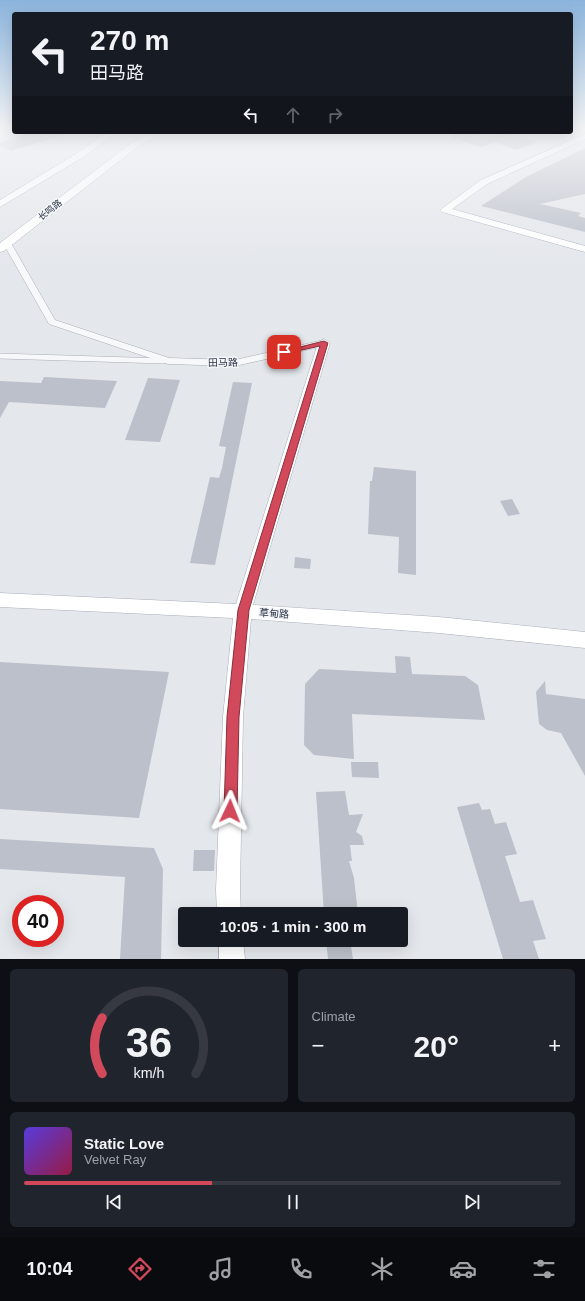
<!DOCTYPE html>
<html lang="en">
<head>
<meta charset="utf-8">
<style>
	body { margin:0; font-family:Arial,"Noto Sans SC",sans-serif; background:#20242c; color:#f1f3f6; height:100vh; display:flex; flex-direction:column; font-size:15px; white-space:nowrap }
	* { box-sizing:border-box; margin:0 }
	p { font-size:13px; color:#9ea1a6 }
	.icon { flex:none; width:22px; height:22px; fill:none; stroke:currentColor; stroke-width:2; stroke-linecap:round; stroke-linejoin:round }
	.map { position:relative; height:959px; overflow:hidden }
	.side { display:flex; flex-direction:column; gap:10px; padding:10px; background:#0d0f14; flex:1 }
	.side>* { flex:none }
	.guide { position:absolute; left:12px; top:12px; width:561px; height:122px; border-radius:4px; box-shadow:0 4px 16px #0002; background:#171b24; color:#f1f3f6; overflow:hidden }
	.speed { position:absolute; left:12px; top:895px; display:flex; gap:8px; font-size:20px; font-weight:700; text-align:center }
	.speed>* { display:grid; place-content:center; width:52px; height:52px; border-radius:50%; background:#171b24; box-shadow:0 4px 16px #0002; line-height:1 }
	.speed .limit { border:6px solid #d22; background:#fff; color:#111 }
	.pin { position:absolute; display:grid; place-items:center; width:34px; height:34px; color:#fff; margin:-17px; border-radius:8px; box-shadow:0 2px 6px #0006 }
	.me { position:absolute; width:44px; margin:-22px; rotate:2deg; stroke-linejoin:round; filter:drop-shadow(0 0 3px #0008) }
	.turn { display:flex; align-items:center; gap:14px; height:84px; padding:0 12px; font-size:18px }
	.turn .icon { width:52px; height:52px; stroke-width:2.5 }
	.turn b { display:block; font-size:28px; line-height:34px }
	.lanes { display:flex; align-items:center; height:38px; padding:0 12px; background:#0003; justify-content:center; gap:20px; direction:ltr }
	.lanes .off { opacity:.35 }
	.big { font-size:30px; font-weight:800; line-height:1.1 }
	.side .card { flex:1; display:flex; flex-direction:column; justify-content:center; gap:6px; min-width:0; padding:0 14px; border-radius:6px; background:#20242c }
	.side .dial { align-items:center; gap:0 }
	.dial svg { height:104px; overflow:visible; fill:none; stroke:#363941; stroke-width:7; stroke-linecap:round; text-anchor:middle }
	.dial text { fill:#f1f3f6; stroke:none }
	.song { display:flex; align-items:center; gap:12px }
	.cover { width:48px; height:48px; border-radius:6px; background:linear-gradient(135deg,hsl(250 70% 55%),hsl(340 70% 35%)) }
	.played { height:4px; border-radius:2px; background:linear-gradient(90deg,#d1495b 35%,#363941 35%) }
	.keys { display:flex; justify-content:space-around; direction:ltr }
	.heat { display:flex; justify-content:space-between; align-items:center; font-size:22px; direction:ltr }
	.side .tiles { flex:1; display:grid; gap:10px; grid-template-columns:1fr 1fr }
	.card:last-child { grid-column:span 2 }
	.trip { position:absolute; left:178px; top:907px; width:230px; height:40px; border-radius:4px; background:#171b24; box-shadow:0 4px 16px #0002; font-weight:800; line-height:40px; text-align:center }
	.menu { display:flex; height:64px; justify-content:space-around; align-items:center; background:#090b0e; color:#9ea1a6 }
	.menu .icon { width:28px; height:28px }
	.menu .active { color:#d1495b }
	.menu b { font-size:18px; color:#f1f3f6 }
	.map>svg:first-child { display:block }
	.building { fill:#bbc0ca }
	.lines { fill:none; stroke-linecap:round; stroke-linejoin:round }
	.lane-casing { stroke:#a9aeb7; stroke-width:6 }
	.street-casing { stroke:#a9aeb7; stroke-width:1 }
	.secondary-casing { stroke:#a9aeb7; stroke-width:1 }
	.primary-casing { stroke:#a3abb8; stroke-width:1 }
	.lane { stroke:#f7f8fa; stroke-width:5 }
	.street { fill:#f7f8fa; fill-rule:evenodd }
	.secondary { fill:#fff; fill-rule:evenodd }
	.primary { fill:#fff; fill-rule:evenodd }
	.route { fill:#d1495b; stroke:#882f3b }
	.labels { text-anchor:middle; stroke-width:3; stroke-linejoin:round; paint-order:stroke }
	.far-street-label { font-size:9px; fill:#2b3445; stroke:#f4f6f9 }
	.street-label { font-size:10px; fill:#2b3445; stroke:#f4f6f9 }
</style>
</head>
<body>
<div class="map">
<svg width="585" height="959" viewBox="0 0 585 959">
	<rect width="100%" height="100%" fill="#e4e7ec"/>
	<path class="building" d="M32,132H64V135L11,151L0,146V143Z
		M452,132H471L490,137L504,132L537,142L517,150L495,142L481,147L453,138L455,137L451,135Z
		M585,148V194L540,204L581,213L578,216L585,218V232L481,206L526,177Z
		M44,377L117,381L105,408L9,402L0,418V381L41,383Z
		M148,378L180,380L160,442L125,440Z
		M233,382L252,383L215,565L190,563L210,477L219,478L222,468L226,447L219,446Z
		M374,467L416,471V575L398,573L399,537L368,534L370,481H372Z
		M512,499L520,514L508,516L500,501Z
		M295,557L311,559L310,569L294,568Z
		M395,656L410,657L412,674L465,676L478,685L485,720L352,714L354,759L314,755L304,745L305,684L319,669L396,673Z
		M0,662L169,672L139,818L0,809Z
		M545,681L546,694L585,699V776L561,733L547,730L539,724L536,692Z
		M351,762H378L379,778L352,777Z
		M345,791L349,815L363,814L356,832L362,836L364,845H350L352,861H349L354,878L358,914H324L316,792Z
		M479,803L482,810L490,809L495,824L506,822L517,854L505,856L520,902L533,900L546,939L533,941L539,959H503L457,807Z
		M0,839L154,848L163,869L161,959H120L125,877L0,869Z
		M194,850H215L214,871H193Z
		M326,940H350L353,959H328Z"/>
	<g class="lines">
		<g class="lane-casing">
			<path id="lane" d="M0,356L164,361"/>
		</g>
		<g class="street-casing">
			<path id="street" d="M4,241L11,243L55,320L169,358L235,360L324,340L328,343L324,346L235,366L168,364L49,324L3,243Z"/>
		</g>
		<g class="secondary-casing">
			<path id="secondary" d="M585,134V139L487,184L452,209L585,246V252L442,212L440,210L481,180Z
				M324,339L330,343L253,605L439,617L585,632V648L439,633L251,619L243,717L240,890L241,914H217L216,890L223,717L233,618L0,607V593L236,604L318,343Z
				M219,940H243L245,959H219Z"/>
		</g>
		<g class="primary-casing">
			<path id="primary" d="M106,132H116L85,156L0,207V200L79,152Z
				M152,132H163L136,148L4,251L0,252V243L130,144Z"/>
		</g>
		<use href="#lane" class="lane"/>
		<use href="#street" class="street"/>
		<use href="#secondary" class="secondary"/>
		<use href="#primary" class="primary"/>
	</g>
	<linearGradient id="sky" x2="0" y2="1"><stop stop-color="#8bb4dd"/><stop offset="0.49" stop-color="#f3f4f6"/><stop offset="1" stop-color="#f3f4f6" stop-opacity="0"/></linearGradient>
	<rect width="585" height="262" fill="url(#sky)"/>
	<path class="route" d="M324,341L328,343L249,610L239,717L237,811L235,816L230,818L226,816L224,811L227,717L238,610L320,346L284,354L280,352Z"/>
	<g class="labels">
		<g class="far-street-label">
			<text transform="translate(50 210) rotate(-38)" y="3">长鸣路</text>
		</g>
		<g class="street-label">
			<text transform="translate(223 362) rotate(-1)" y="4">田马路</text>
			<text transform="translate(274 613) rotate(4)" y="4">草甸路</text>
		</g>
	</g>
</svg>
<div class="speed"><div class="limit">40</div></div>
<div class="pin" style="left:284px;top:352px;background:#d93025"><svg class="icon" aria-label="arrive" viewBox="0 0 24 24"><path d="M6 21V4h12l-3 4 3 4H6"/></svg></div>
<svg class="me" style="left:230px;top:811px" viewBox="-20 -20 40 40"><path d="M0-17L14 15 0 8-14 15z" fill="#d1495b" stroke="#fff" stroke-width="4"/></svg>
<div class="trip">10:05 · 1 min · 300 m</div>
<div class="guide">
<div class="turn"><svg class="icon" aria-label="left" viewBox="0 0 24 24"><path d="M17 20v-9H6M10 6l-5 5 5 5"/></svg><div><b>270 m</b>田马路</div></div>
<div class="lanes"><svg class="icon" aria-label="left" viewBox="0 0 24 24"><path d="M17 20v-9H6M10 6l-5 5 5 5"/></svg><svg class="icon off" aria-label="ahead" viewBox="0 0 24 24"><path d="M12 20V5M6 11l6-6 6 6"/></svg><svg class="icon off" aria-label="right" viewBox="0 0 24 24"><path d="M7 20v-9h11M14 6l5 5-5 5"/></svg></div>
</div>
</div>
<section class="side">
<div class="tiles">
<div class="card dial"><svg viewBox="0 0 100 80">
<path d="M14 69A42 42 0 1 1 86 69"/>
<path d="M14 69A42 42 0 0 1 14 26" stroke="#d1495b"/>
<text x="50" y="56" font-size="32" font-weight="700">36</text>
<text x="50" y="72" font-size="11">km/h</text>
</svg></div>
<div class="card"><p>Climate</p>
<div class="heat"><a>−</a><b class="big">20°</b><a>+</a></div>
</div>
<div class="card">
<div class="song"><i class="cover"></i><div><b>Static Love</b><p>Velvet Ray</p></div></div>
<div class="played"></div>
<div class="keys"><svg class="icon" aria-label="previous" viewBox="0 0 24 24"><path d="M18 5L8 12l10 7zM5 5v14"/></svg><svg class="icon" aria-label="pause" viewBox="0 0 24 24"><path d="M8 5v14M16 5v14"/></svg><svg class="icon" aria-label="next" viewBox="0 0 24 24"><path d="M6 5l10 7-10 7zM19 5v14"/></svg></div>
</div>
</div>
</section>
<nav class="menu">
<b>10:04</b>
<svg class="icon active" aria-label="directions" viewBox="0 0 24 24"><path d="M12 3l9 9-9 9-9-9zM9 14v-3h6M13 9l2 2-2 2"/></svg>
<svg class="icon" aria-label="music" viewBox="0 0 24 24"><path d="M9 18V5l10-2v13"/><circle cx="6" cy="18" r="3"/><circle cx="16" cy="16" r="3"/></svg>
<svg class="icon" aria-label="phone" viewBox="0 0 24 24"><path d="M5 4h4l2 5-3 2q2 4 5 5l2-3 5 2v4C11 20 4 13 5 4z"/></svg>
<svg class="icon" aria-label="climate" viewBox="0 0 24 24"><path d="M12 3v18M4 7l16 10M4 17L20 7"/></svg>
<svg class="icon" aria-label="car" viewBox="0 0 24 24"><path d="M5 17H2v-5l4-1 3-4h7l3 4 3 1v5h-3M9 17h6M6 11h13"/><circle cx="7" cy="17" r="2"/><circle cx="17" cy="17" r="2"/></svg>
<svg class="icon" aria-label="filters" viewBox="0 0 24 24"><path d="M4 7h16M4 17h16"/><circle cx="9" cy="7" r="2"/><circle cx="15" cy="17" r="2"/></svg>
</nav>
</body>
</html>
